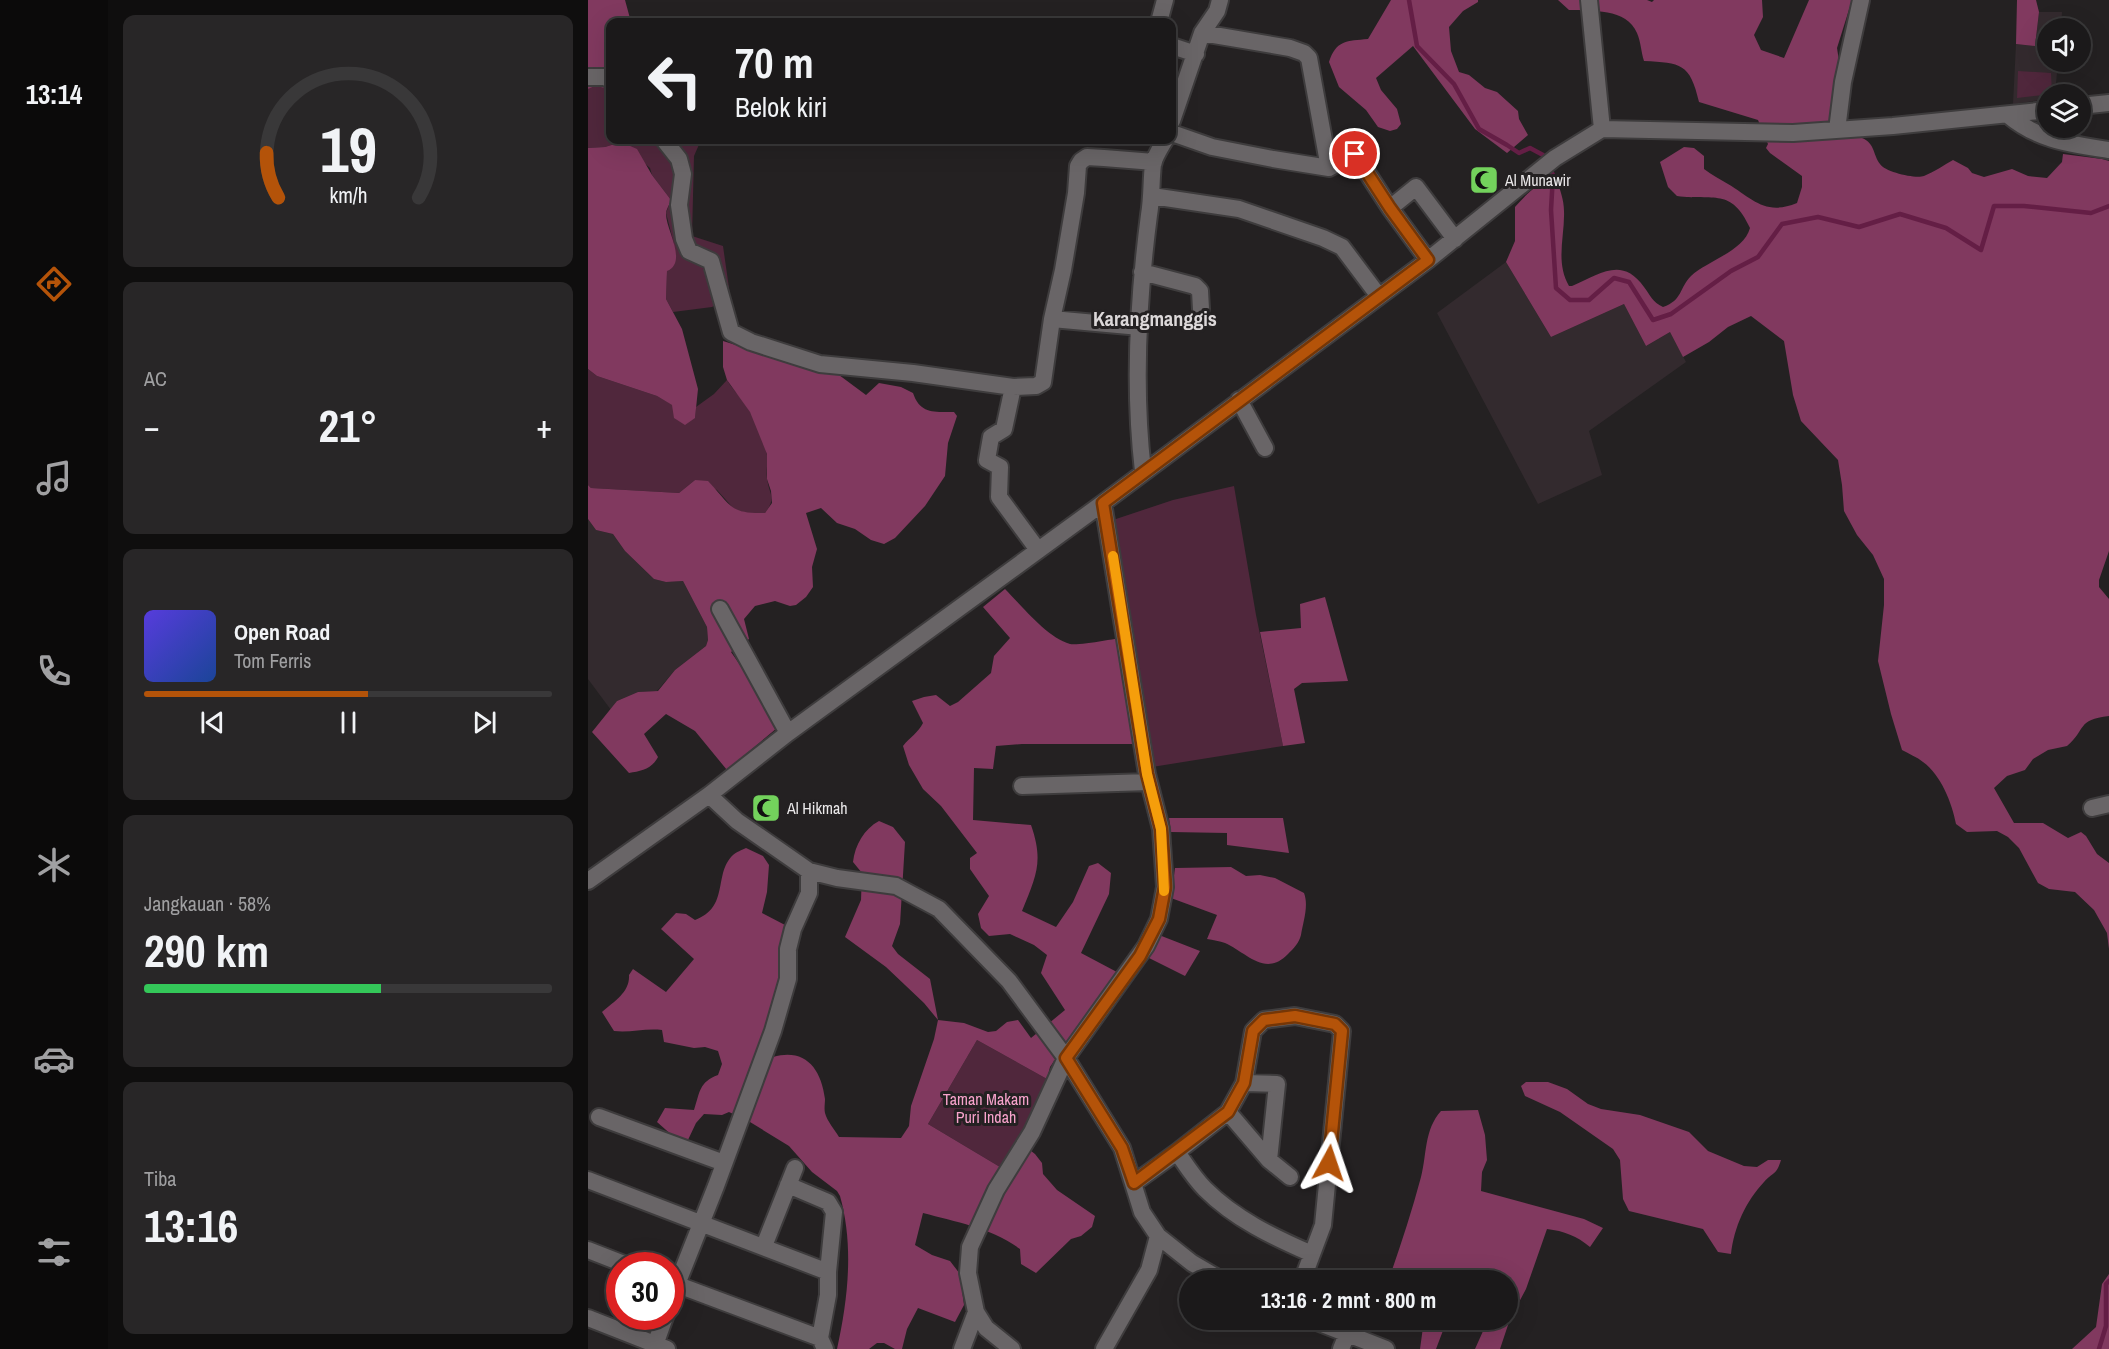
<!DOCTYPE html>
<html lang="id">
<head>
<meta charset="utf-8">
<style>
	body { margin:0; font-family:"Archivo Narrow",sans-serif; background:#282627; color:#f1f3f6; height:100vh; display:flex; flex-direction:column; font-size:22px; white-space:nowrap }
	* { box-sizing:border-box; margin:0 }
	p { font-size:20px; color:#a0a0a2 }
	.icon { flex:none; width:33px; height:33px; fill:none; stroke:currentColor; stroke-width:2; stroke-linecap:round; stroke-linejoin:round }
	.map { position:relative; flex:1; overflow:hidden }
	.drawer { display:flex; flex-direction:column; gap:15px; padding:15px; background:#0f0e0e; width:480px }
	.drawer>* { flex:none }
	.banner { position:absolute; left:18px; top:18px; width:570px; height:126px; border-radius:12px; box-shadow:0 6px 24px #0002,0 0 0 2px #393839; background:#1b191a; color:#f1f3f6; overflow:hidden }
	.tools { position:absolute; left:1449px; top:18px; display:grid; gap:12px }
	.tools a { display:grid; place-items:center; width:54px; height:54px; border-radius:50%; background:#1b191a; box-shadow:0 6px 24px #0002,0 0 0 2px #393839; font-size:30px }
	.speed { position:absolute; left:18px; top:1252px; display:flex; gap:12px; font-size:30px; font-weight:700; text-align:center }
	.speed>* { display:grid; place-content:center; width:78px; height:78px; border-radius:50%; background:#1b191a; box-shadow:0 6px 24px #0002,0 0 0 2px #393839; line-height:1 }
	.speed .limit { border:9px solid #d22; background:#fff; color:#111 }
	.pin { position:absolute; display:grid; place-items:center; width:51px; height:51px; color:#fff; margin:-26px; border:3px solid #fff; border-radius:50%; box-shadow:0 2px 6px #0007 }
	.me { position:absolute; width:66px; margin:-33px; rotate:5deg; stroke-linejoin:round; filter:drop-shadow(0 0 4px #0008) }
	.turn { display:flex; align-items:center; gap:21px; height:126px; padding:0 30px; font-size:27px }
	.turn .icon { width:78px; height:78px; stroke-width:2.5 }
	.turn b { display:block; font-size:42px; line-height:51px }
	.big { font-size:45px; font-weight:800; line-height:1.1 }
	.drawer .widget { flex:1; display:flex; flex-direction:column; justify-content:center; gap:9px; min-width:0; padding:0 21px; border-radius:12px; background:#282627 }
	.drawer .dial { align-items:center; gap:0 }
	.dial svg { height:156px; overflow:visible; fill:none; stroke:#393839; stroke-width:7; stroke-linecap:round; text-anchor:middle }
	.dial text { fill:#f1f3f6; stroke:none }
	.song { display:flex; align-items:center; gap:18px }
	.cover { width:72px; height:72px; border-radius:9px; background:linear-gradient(135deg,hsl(250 70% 55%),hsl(220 70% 35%)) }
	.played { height:6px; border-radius:3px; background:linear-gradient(90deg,#b45309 55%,#393839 55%) }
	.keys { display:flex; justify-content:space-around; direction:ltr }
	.heat { display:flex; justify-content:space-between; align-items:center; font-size:33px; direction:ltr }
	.charge { height:9px; border-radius:4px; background:linear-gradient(90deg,#34c759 58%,#393839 0) }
	.trip { position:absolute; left:591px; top:1270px; width:339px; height:60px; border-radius:30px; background:#1b191a; box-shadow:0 6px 24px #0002,0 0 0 2px #393839; font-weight:800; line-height:60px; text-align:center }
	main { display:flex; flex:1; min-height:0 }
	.dock { display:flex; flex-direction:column; width:108px; justify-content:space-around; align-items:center; background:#0b0a0a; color:#a0a0a2 }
	.dock .icon { width:42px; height:42px }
	.dock .on { color:#b45309 }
	.dock b { font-size:27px; color:#f1f3f6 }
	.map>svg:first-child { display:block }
	.built { fill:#332a2e }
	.green { fill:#50273c }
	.forest { fill:#81395f }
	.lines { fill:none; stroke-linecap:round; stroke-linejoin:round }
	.stream { stroke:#641e45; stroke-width:4.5 }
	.minor-casing { stroke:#3e3c3d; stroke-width:20 }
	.minor { stroke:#696567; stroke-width:16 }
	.route-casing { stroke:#753606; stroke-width:15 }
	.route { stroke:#b45309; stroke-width:10 }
	.slow { stroke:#f59e0b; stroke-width:10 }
	.labels { text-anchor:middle; stroke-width:6; stroke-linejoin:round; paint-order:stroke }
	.poi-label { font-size:16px; fill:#ebe9ea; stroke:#242122; text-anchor:start }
	.park-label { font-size:16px; fill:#f8a3cc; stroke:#242122 }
	.quarter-label { font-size:20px; font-weight:bold; fill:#dcd8d9; stroke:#242122 }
</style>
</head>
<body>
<main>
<nav class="dock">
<b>13:14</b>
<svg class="icon on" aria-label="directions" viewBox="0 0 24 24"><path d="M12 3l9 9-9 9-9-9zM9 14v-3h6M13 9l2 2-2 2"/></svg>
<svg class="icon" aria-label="music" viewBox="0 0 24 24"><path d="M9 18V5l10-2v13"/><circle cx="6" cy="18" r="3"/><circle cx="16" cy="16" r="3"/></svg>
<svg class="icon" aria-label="phone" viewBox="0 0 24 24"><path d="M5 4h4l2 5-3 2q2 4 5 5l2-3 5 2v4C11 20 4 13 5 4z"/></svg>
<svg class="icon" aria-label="climate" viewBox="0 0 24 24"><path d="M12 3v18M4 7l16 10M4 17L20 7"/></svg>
<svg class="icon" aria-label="car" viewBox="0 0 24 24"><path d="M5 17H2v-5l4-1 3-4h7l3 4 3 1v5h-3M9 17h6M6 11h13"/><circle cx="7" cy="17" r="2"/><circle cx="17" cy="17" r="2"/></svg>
<svg class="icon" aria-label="filters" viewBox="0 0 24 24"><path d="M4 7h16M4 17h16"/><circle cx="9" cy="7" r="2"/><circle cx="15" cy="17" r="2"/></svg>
</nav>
<section class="drawer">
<div class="widget dial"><svg viewBox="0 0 100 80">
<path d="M14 69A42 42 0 1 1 86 69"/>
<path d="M14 69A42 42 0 0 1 8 46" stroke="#b45309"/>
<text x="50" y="56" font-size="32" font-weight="700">19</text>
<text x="50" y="72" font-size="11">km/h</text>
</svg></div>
<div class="widget"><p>AC</p>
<div class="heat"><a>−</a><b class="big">21°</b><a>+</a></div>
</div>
<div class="widget">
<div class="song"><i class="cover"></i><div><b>Open Road</b><p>Tom Ferris</p></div></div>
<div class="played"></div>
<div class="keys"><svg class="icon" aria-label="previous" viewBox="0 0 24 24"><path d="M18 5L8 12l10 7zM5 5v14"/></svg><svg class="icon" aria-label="pause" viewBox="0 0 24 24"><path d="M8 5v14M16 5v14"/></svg><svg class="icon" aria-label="next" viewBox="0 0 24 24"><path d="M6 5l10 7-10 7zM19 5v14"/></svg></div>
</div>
<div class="widget"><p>Jangkauan · 58%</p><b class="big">290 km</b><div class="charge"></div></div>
<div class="widget"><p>Tiba</p><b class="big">13:16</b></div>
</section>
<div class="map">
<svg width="1521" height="1349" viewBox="0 0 1521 1349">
	<rect width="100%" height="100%" fill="#242122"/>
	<path class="built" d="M1451,12H1474L1473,28H1460V62H1470L1467,94H1460L1459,99L1425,104L1428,44L1447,46Z
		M918,262L963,337L1036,304L1058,346L1082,332L1098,362L1001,431L1014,475L950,504L849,313Z
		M0,519L8,530L25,534L37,551L66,579L78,582L95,581L119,627L120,640L118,646L87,670L69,691L50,692L29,701L23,710L0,679Z"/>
	<path class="green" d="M1430,71L1463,73L1464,94L1429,98Z
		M4,86L15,87L22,91V140H113L106,156L104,236L135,246L142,295L124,307L85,312L78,299L79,270L86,244L78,213L83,200L64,175L62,168L33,142L17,147L0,148V89Z
		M0,369L9,376L69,396L107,418L108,407L126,394L139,380C144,389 151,395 157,403C164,414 178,441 179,455C180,462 178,471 179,478C181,495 189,497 177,513H159L147,510L129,490L107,480L91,493L3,488L0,485Z
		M646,486L668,615L695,746L564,767L525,520L585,500Z
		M389,1040L459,1079L436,1129L412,1167L340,1124Z"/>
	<path class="forest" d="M0,0H37L43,22H22V91C15,87 8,84 0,89Z
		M803,0H890V2L875,11L861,27L863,51L871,72L881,75L897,88L909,92L930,111L931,119L940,135L919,153L887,129L825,46L788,78L793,90L809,109L813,124L809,129L802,131L790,127L778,110L751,87L741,62C748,40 759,41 780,39Z
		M970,0H1059L1064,2L1066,0H1174L1175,17L1166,35L1173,50L1196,58L1221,0H1264L1249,48L1251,61L1244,101L1245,139C1253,138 1267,135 1274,138C1287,143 1285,155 1292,164C1297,172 1327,179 1336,176C1346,172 1356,165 1365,160L1380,168L1384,173L1396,177L1424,169L1440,176L1459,178L1474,162L1475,154L1514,159L1521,161V551L1511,580V587L1521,599V716C1488,720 1499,729 1479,746L1460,750L1445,759L1437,770L1419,776L1406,788L1426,823H1455L1480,838L1493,832L1498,836L1509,854L1521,863V949L1519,933L1506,910L1487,892L1461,889L1450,883L1431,848L1420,837L1409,831L1379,832L1368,824C1364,803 1353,775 1335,762C1329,757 1321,754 1314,750L1303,714L1290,661L1296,605V579L1285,555L1269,535L1256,511L1254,485L1250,460L1213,421L1205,395L1196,341L1163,316L1140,327L1121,342L1095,357L1082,332L1058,346L1036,304L963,337L918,262L927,241V207C941,192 948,183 968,179C972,189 976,200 976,211C977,236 967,262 981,286H984C1012,274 1034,256 1056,287C1063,296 1064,302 1075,307C1095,300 1091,288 1103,276C1119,261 1156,251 1162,228C1143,187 1126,201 1089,196L1080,187L1072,162L1096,147L1106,148L1116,156V169C1124,175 1132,179 1140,184C1165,199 1177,216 1209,203L1214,187V176L1182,153L1178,148L1180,144L1170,120L1111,102C1102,63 1093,63 1056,61C1053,52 1053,42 1049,33C1039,8 1003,11 981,10Z
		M1429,0H1448L1451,12L1447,46L1428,44Z
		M33,142L49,149L64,175L83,200C82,204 78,209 78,214C78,230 100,262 79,271L78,299L94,329L110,389L107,418L97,425L86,418L84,405L69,396L9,376L0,369V148L17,147Z
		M135,341L216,366L247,372L278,395L291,383L313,387L325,393C332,414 346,412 366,412L369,416L360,443L357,476L337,506L307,538L296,544L283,540L267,529L249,523L233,508L218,513L229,549L224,567L225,587L218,597L208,605L202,606L187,601L167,606L156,619L161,639L143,652L182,708L189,728L139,770L107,731L78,714L56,734L70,757C64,769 53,771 41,773L4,732L29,701L50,692L70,691L87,670L118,646L120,640L119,627L95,581L78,582L66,579L37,551L25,534L8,530L0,519V485L3,488L91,493L107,480L120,481C143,505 141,514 177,513L184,503L183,491L179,479V454L162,412L139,380L135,367Z
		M417,589C433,605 459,638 482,644C490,646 532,638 543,636L559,744H434L408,746L405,769L386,768L385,820L443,825C456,862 448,876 434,911L468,927L485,902L501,866L510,863L523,873L521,894L493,953L544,980L513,1024L496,1017L462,1067L459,1079L389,1040L340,1124L412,1167L429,1140L447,1154L454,1163L455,1174L469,1190L507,1216L504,1227L493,1236L483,1239L448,1273L433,1264L432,1249C404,1228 368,1222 335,1213L327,1245L344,1255L362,1261L372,1274L376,1305L367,1322L330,1308L319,1329L314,1349H307L296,1343H289L281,1349H249C260,1299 266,1246 252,1196L249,1191L224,1172L201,1146L162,1122L141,1112L134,1115L116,1114L108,1123L99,1142L86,1137L69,1122L77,1108L106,1110C112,1092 111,1082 130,1075L134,1064L130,1051L117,1047L106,1048L76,1042L74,1030C57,1028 42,1033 26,1031L14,1012C27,1001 42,992 41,975L45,969L78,992L106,959L73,929L88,913L98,914L107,920C142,907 125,874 145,855C148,852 154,850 158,848L175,856L181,865L179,892L174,913L197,925H212L208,969L187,1036L185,1057C217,1048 233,1068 237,1099C237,1103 236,1109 237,1113C239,1121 247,1130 251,1137L313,1138L321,1126L323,1106L346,1039L350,1020L336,1003L298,967L257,937L273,900L274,873L265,862C267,845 276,829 291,821L305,827L317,842L312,924L304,946L310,954L342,979L350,1020L376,1023L400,1032L408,1031L419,1022L430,1020L443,1038L477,1010L453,973L459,955L446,945L422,934L401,936L393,928L390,914L401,896L382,869V858L389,853L353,806L335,789L321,765L315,746C322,737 330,733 335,723L324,701L336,697L348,695L362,706L370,702L403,673L406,656L422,638L395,607Z
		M737,597L760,681L714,683L706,689L717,743L695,746L672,632L713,628L712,604Z
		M581,818H695L701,853L639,845V833L583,832Z
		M643,867L658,876L672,875L687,878L716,893C721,906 715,922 713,935C711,943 706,948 700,954C677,978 658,952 637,943C632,941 625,940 619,939L629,915L583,898L587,868Z
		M571,935L612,951L597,976L557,956Z
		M938,1082H960L979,1089L1000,1104L1013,1109L1052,1115L1101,1132L1120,1151L1156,1166L1169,1167L1180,1160H1193C1188,1176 1186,1171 1176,1182C1158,1201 1146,1227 1143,1254L1130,1252L1115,1229L1041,1211L1035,1199L1032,1160L1025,1149L972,1112L937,1096L933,1086Z
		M890,1110L897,1135L899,1160L894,1172L893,1191L996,1219L1015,1228L1002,1247C989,1236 976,1231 959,1229L938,1289L922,1319L912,1349H887L900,1320H920V1281H904L888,1271L869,1278L866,1281H830L818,1274L802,1276C813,1244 824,1211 833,1177C839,1154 836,1130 853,1111Z
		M1521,1274V1349H1484L1508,1327L1514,1284Z
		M836,1320H859L848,1349H832Z"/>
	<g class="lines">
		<path class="stream" d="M821,0L829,46L866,84L891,129L919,145L931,153L942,148L955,155L958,161
			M962,169L965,175L963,210L968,288L982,300H1001L1026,278L1041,282L1065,320L1083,314L1143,271L1170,257L1194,224L1230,217L1271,227L1312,214L1358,228L1393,250L1406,206H1436L1503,213L1521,206
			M1511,1349L1518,1326V1284L1521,1281"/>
		<g class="minor-casing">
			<path id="minor" d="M1001,0L1014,129
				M571,22L577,0
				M584,46L608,54
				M0,77H17L22,80
				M1492,106L1521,103
				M1420,115C1451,141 1483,144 1521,150
				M584,121L614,33L629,11L632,0
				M1249,130L1255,82L1273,0
				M584,133L624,147L685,159L741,168L721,58L716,53L702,48L614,33
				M76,140L91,159L95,174L91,205L96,239L101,251L123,261L143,332L163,342L232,364L325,373L425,387L416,429L403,437L399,460L412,467L411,497L450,550
				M741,168L767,154L802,208L840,260
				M564,196L651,209L735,238L754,247L790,295
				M802,208L828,187L867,239
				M554,272L607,286L612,291L613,309
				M464,319L552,327
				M425,387L448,386L455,382L464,319L475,270L488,193L490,166L493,161L499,157L516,158L566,162
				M651,400L677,448
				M555,471C545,386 550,299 561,215C564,198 563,181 565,164C567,156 573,147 577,140
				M132,609L200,733
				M434,786L561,782
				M121,795L149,821L221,871L249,878L308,886L351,909L421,981L478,1058L534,1148L554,1212L570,1236L604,1263L635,1281
				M1504,808L1521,804
				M0,881L121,795L200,733L515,503L840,260L967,158L1014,129L1205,133L1305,126L1460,110
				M656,1083L689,1084L681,1160
				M640,1112L681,1160L702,1177
				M11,1117L136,1163
				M0,1180L240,1272
				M546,1183L589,1152
				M200,1185L240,1202L246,1212L240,1272V1295L232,1338L237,1349
				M176,1246L207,1168
				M0,1250L41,1266
				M714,1281L735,1225L754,1031L747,1024L707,1016L676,1020L665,1031L656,1083L640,1112L589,1152C598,1165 606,1178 617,1189C647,1219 685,1237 724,1254
				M82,1282L232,1338
				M82,1302L128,1186L185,1031L200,979V949L205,929L221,893V871
				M0,1318L79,1349
				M724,1320L798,1349
				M67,1345L77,1317
				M374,1349L388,1312
				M424,1349L398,1328L388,1312L380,1273L382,1247L408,1190L444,1132L478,1058L558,946L571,919L577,887L573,829L559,774L515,503
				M516,1349L561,1270L570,1236
				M753,1349L759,1334"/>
		</g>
		<use href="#minor" class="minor"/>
	</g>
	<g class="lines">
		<g class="route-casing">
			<path id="route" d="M741,1163L754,1031L747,1024L707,1016L676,1020L665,1031L656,1083L640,1112L546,1183L534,1148L478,1058L552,956L571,919L577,887L573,829L559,774L515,503L840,260L802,208L767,154"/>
		</g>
		<use href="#route" class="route"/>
		<path class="slow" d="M525,556L559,774L573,829L576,891"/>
	</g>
	<defs>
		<g id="mosque-square" transform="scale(1.5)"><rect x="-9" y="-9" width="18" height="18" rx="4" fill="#73d25c" stroke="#242122"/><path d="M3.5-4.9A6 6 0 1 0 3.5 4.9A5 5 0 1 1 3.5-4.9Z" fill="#111"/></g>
	</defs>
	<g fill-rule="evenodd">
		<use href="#mosque-square" x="896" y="180"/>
		<use href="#mosque-square" x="178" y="808"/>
	</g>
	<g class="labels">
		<g class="poi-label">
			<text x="917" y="186">Al Munawir</text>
			<text x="199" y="814">Al Hikmah</text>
		</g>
		<g class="park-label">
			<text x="398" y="1105">Taman Makam<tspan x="398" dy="18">Puri Indah</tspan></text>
		</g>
		<g class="quarter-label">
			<text x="567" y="326">Karangmanggis</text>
		</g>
	</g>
</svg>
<div class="tools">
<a><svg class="icon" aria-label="sound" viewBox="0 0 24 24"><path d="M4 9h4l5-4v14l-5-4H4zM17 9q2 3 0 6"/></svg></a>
<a><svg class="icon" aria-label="layers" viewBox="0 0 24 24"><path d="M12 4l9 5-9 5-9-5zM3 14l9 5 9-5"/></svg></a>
</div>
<div class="speed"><div class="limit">30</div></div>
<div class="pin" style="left:767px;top:154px;background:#d93025"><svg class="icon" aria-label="arrive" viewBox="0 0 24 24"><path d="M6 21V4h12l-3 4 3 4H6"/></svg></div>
<svg class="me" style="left:741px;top:1163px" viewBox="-20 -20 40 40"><path d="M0-17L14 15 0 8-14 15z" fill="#b45309" stroke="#fff" stroke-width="4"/></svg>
<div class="trip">13:16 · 2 mnt · 800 m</div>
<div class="banner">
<div class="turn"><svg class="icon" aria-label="left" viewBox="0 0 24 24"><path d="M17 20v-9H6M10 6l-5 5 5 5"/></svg><div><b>70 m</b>Belok kiri</div></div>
</div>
</div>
</main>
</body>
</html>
